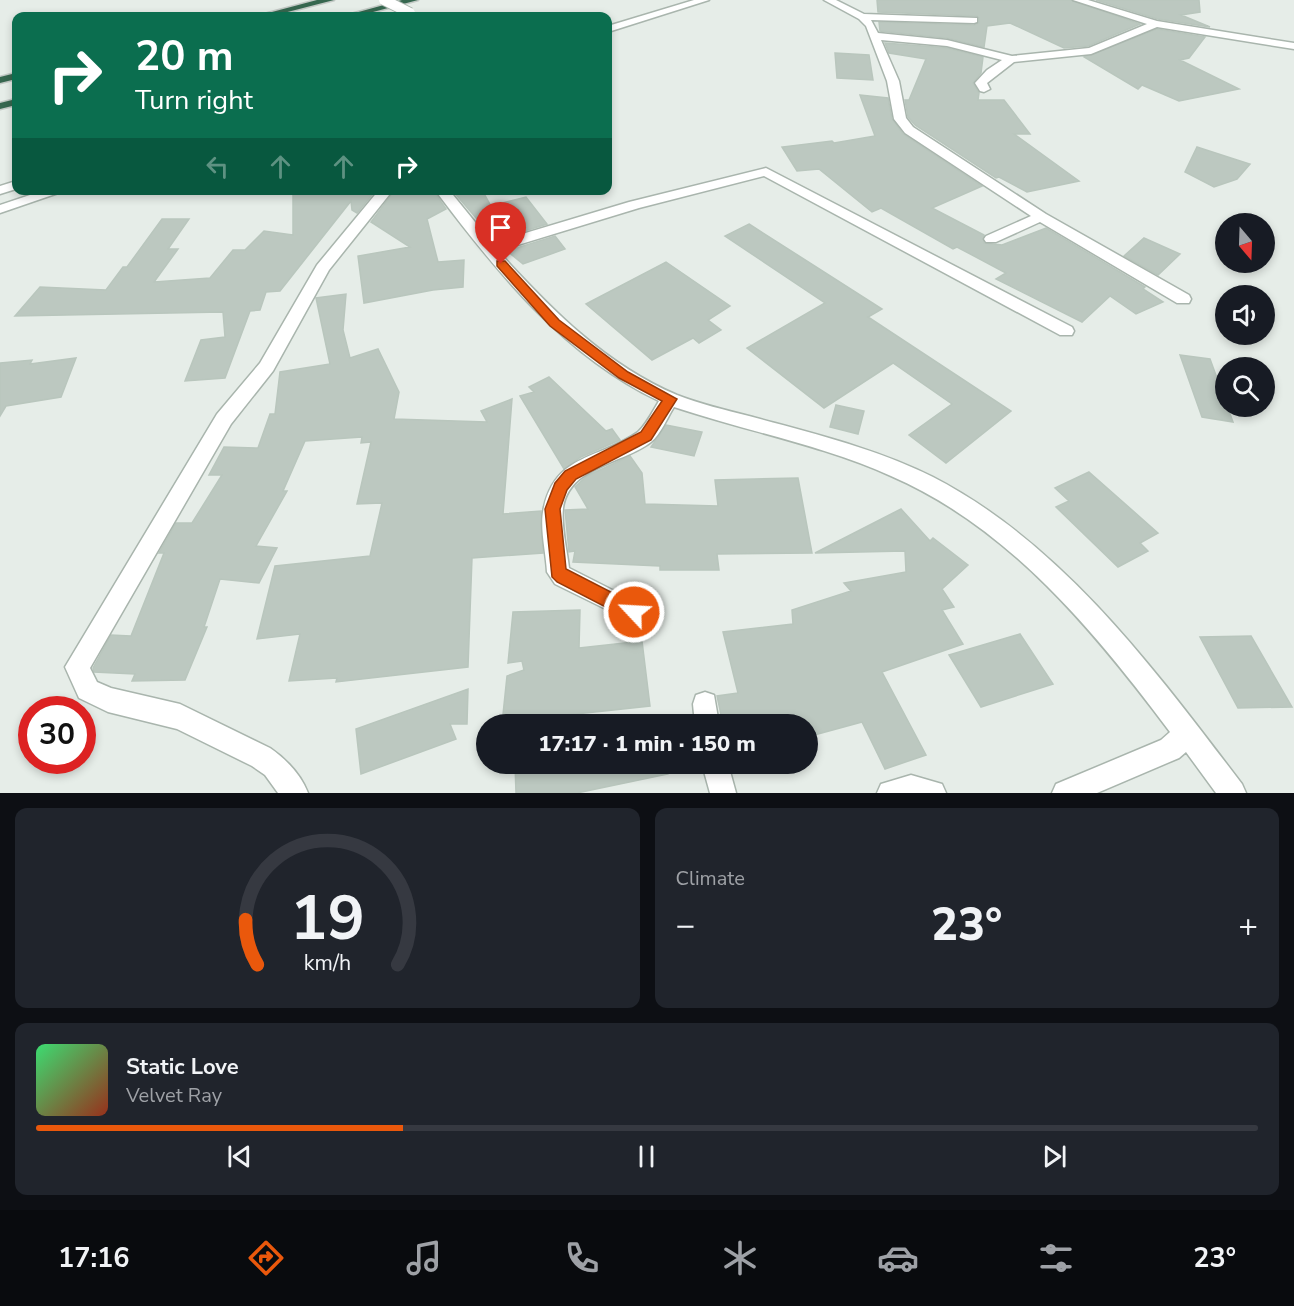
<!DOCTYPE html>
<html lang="en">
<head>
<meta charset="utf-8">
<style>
	body { margin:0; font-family:"Nunito Sans",sans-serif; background:#20242c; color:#f1f3f6; height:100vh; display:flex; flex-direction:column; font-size:22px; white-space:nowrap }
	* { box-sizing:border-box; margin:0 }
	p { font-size:20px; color:#9ea1a6 }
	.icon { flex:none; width:33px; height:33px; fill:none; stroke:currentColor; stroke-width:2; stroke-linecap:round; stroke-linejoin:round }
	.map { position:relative; height:793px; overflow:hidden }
	.drawer { display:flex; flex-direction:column; gap:15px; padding:15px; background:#0d0f14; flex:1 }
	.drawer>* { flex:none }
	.banner { position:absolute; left:12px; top:12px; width:600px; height:183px; border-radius:12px; box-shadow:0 3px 9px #0003; background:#0b6e4f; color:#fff; overflow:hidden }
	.needle { width:39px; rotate:161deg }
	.controls { position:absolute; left:1215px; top:213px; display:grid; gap:12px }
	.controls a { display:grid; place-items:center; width:60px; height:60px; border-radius:50%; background:#171b24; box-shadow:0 3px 9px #0003; font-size:30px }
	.speed { position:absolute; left:18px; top:696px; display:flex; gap:12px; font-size:30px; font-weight:700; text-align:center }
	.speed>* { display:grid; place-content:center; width:78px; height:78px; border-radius:50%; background:#171b24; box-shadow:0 3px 9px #0003; line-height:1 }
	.speed .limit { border:9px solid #d22; background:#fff; color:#111 }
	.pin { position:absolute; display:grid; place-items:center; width:51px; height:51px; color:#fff; margin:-62px -26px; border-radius:50% 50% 50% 0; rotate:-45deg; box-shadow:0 0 6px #0007 }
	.pin .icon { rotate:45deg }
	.me { position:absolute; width:66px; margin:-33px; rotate:295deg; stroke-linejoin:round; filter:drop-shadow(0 0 4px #0008) }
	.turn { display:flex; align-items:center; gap:21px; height:126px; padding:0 24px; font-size:27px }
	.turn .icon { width:78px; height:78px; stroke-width:2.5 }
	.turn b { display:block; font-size:42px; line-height:51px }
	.lanes { display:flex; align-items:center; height:57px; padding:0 24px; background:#0003; justify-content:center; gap:30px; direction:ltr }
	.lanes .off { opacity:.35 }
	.big { font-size:45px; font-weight:800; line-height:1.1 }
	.drawer .widget { flex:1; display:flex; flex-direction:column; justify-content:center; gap:9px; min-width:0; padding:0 21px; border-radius:12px; background:#20242c }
	.drawer .dial { align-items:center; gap:0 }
	.dial svg { height:156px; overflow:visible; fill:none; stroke:#363941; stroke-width:7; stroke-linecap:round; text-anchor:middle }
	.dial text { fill:#f1f3f6; stroke:none }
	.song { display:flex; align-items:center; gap:18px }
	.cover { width:72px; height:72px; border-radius:9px; background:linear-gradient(135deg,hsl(140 70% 55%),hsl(10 70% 35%)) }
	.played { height:6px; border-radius:3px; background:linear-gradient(90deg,#ea580c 30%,#363941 30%) }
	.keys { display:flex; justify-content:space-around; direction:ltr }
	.heat { display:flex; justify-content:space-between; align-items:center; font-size:33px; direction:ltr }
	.drawer .tiles { flex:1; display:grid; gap:15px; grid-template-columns:1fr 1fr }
	.widget:last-child { grid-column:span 2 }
	.trip { position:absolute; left:476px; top:714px; width:342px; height:60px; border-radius:30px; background:#171b24; box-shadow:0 3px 9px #0003; font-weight:800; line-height:60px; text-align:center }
	.tab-bar { display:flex; height:96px; justify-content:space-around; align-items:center; background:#090b0e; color:#9ea1a6 }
	.tab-bar .icon { width:42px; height:42px }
	.tab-bar .active { color:#ea580c }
	.tab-bar b { font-size:27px; color:#f1f3f6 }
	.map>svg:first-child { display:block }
	.building { fill:#bcc8c0; stroke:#b9c6bd; stroke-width:1.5 }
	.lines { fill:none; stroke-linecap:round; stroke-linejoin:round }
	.minor-casing { stroke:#a9b5ad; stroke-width:3 }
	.highway-casing { stroke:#c3c9c5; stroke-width:3 }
	.minor { fill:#fff; fill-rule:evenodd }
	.highway { fill:#36674f; fill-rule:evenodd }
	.minor-bridge-casing { stroke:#a9b5ad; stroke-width:12; stroke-linecap:butt }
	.minor-bridge { stroke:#fff; stroke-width:10 }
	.route { fill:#ea580c; stroke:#983908; stroke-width:1.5 }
</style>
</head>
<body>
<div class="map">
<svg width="1294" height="793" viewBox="0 0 1294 793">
	<rect width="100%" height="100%" fill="#e6ede8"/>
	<path class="building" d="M877,0H1071L1140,24L1088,46L1064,48L1010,23L987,26L984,47L947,38L880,31L879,22L974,25L979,23V18L977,16L878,12Z
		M1096,0H1199L1200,12L1181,15L1210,27L1158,19Z
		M1157,29L1205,37L1189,58L1180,60L1239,89L1179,101L1142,85L1138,89L1084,57Z
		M885,43L947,48L983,57L981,73L973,83L979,93L978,100H1004L1030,134H1014L1079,181L1027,192L999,177L996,178L915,125L908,117L905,100H909L926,59L889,53Z
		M835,53L869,55L873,80L837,78Z
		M860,95L888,98L892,119L903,134L982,186L932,208L984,235V243L1002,245L1046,228L1145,287L1143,289L1163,302L1136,314L1110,296L1082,322L996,279L1006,273L957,247L953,249L881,208L872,212L819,169L797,171L782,147L832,141L834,143L875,136Z
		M1197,147L1234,159L1250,164L1237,179L1214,187L1185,172Z
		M293,190H376L357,213L352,210L351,201L280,291L266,292L260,310L250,311L225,378L185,381L201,340L225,337L223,312L15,316L40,287L106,290L123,267H127L162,219H189L168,249H178L154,282L210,278L233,250H245L264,231L293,235Z
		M395,190H433L446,209L427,219L438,262L464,260L463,287L433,290L364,303L358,256L410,247L371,222Z
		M452,190H482L491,206L526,197L547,224L495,240Z
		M749,224L882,309L868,317L1011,411L946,463L909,435L952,404L893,363L824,408L747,348L825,303L725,236Z
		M555,236L565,249L523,264L507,251Z
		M1144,238L1180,254L1158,275L1124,256Z
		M666,262L730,306L708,320L721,330L699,343L693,338L652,360L586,304Z
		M346,294L343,330L350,358L378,349L399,392L394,419L487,422L481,411L512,399L503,514L541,511L543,553L472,558L468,667L336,682L337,678L289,681L300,634L257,639L275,566L370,556L382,503L357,504L371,442L361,443L362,437L305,441L283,491H287L256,546L277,548L259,583L220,579L204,627H207L185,680L132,681L135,674L94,672L93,668L111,635L131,636L164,553H159L176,523H192L222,475H209L224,447L258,448L270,414H275L280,372L330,364L316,298Z
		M1180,355L1210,359L1233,422L1202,417Z
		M76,358L61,397L6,406L0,416V363L32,360L30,364Z
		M549,377L606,431L612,429L620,440L581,457L564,469L520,396L534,392L529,387Z
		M836,405L864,411L858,434L830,427Z
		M666,425L702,432L694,456L651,447Z
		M630,456L642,473L645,504L718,506L715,480L798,478L812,553L717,554L719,570H660V566L573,562L575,551L569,552L565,510L588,509L575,487L587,476Z
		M1089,472L1158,533L1140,543L1148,551L1118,567L1056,507L1069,501L1055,488Z
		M901,509L930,541L933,538L968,565L942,589L954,607L942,610L963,644L882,672L926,755L885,769L862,722L807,737V724H723L717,696L738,693L723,632L793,624L792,610L851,591L844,583L906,572L905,551L815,553Z
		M580,610L579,648L642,641L650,706L567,715L568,724H502L507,676L524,670L522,661L508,663L513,612Z
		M1020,634L1053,684L981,707L949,655Z
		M1251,636L1292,707L1238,708L1200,637Z
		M468,689L467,724H450L456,739L361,774L356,729Z
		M515,764H667L668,774L577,793H516Z"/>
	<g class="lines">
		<g class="minor-casing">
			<path id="minor" d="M694,0H709L608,32V26Z
				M824,0H836L864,14L977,18V22L974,23L871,20L878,33L947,40L1012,56L1089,48L1147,24L1073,0H1088L1157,21L1294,43V49L1157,27L1091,54L1014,62L987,83L990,89L984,92L980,91L975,83L987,70L1002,60L947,46L881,40L899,81L906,118L913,127L1046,214L1189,295L1191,299L1189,303H1177L1040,222L996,242H986L984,239L986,236L1031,216L905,133L894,119L887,81L866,26L859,19Z
				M766,168L1072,327L1074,331L1072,335H1060L764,176L639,208L498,251C550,308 604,364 677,395C700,404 725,410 749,416C811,433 875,448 933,477C1063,544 1155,670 1242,784L1246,793H1216L1186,752L1179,758L1097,793H1052L1056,784L1161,740L1170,732C1095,632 1009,527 891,476C822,445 746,431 674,407C667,418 661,434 651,442C623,464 569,466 563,508C561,527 567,550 569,568L642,605L645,612L642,619L634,622L626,619L555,584L547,572C546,552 539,526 544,507C556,453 601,459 638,432C646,425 653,411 659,401C564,356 497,272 435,190H449L492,243L629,202Z
				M16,181V189L0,194V186Z
				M45,190H67L0,213V205Z
				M379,190H393L329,270L273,371L231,424L90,668L97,682L111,688L180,704L270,748C286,759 301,775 308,793H278L265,775L252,766L177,729L108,712L79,698L65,667L217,414L260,363L317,265Z
				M705,692L714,695L719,724H695L693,704L696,695Z
				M702,764H728L736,793H710Z
				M911,775L942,784L946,793H877L881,784Z"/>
		</g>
		<g class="highway-casing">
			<path id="highway" d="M317,0H334L272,16H257Z
				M402,0H418L358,16H344Z
				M16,73V79L0,83V77Z
				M16,99V105L0,109V103Z"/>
		</g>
		<use href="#minor" class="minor"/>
		<use href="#highway" class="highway"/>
		<g class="minor-bridge-casing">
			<path id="minor-bridge" d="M384,0L410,13"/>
		</g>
		<use href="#minor-bridge" class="minor-bridge"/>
	</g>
	<path class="route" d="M497,261H505L559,320L628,372L677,399L651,440L576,479L567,490L560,509L566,569L640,607L642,612L640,618L634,620L627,618L557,582L552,577L545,509L555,483L565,471L641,432L662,401L619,378L550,326L497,266Z"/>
</svg>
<div class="controls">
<a><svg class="needle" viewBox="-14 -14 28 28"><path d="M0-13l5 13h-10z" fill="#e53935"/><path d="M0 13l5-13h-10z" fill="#9ea1a6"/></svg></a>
<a><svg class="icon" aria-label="sound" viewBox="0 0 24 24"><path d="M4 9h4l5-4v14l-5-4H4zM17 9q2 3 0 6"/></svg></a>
<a><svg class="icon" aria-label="search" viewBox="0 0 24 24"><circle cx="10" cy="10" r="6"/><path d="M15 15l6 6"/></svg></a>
</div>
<div class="speed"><div class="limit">30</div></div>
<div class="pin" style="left:501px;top:264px;background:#d93025"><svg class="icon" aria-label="arrive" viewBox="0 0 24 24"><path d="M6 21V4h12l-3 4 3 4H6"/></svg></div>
<svg class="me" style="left:634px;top:612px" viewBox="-20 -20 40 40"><circle r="17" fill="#ea580c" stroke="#fff" stroke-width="3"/><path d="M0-11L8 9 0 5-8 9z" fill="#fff"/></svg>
<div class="trip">17:17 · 1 min · 150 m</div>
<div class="banner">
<div class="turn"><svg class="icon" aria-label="right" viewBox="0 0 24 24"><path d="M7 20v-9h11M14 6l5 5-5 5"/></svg><div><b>20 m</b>Turn right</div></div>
<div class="lanes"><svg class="icon off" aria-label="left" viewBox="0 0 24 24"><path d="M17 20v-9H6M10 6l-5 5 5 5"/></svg><svg class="icon off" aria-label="ahead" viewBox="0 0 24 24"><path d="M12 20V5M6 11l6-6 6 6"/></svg><svg class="icon off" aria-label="ahead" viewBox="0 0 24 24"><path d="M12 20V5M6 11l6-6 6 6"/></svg><svg class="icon" aria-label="right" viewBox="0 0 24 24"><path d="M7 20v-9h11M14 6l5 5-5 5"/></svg></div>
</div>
</div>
<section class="drawer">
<div class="tiles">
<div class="widget dial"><svg viewBox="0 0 100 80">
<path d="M14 69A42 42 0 1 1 86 69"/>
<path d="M14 69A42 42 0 0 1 8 46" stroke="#ea580c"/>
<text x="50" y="56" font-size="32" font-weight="700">19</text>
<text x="50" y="72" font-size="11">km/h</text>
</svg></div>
<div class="widget"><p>Climate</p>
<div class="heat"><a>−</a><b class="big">23°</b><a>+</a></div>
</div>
<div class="widget">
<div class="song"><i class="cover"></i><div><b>Static Love</b><p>Velvet Ray</p></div></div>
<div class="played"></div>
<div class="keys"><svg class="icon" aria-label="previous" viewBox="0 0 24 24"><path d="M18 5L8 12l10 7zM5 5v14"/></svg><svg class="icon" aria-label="pause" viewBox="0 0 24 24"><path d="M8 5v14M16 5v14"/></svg><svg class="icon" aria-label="next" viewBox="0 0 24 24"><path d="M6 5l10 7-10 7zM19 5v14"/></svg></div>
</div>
</div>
</section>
<nav class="tab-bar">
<b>17:16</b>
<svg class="icon active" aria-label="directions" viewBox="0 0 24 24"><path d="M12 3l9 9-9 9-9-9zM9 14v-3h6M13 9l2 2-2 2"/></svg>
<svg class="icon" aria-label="music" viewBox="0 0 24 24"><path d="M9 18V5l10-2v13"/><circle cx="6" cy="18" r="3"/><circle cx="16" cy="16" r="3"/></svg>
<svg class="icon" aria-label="phone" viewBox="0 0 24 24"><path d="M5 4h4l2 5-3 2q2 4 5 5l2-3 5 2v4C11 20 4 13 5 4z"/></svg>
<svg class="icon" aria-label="climate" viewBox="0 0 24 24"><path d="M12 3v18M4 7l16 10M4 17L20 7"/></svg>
<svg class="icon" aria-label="car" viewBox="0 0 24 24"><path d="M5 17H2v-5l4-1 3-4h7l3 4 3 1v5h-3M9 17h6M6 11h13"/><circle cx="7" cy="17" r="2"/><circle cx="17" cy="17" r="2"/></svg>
<svg class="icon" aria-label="filters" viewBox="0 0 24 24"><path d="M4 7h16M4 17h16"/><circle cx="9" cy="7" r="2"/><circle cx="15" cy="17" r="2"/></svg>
<b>23°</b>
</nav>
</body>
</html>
